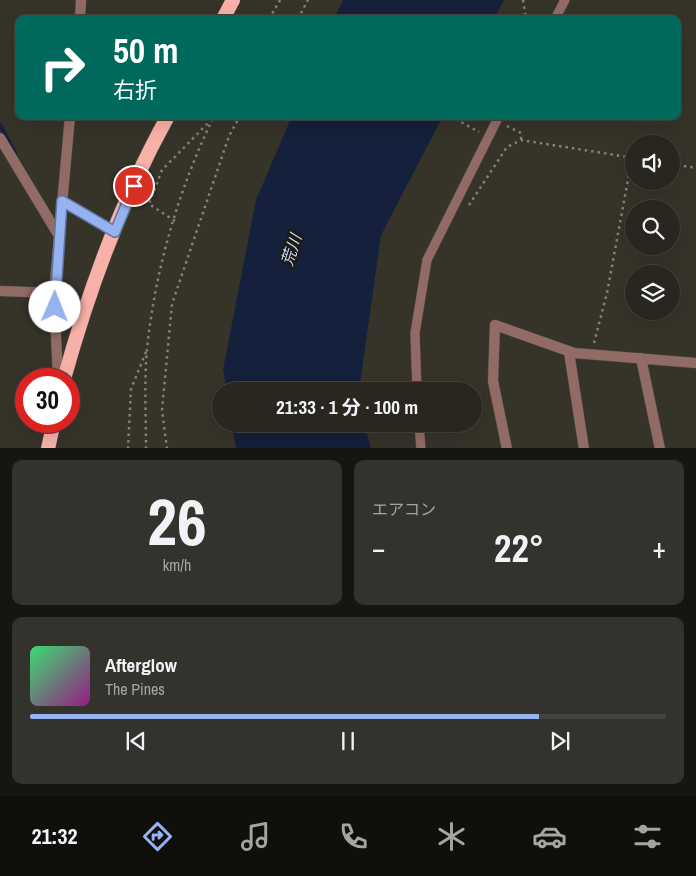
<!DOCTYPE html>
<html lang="ja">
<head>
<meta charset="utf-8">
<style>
	body { margin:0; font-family:"Archivo Narrow","Noto Sans JP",sans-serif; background:#34322c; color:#f1f3f6; height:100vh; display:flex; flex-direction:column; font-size:19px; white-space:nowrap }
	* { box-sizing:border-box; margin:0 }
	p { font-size:16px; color:#a5a5a4 }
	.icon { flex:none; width:28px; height:28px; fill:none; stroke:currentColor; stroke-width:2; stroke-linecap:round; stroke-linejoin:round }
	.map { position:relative; height:448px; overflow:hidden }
	.details { display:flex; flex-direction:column; gap:12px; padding:12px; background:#161511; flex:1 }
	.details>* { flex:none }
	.hud { position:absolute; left:15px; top:15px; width:666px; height:105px; border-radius:10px; box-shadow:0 5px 20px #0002,0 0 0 1px #44433d; background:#00695c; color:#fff; overflow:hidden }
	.fabs { position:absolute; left:625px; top:135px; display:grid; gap:10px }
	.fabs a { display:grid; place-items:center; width:55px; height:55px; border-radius:50%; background:#28261f; box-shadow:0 5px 20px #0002,0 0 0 1px #44433d; font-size:25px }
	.speed { position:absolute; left:15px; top:368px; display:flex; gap:10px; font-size:25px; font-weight:700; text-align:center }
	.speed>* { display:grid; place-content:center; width:65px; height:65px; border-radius:50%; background:#28261f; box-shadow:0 5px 20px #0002,0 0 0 1px #44433d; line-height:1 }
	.speed .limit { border:8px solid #d22; background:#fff; color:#111 }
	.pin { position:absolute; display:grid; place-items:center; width:42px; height:42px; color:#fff; margin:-21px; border:2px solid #fff; border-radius:50%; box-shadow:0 1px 5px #0007 }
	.me { position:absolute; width:55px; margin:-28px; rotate:1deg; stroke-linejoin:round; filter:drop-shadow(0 0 4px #0008) }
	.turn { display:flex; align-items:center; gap:18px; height:105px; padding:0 15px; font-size:22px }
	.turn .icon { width:65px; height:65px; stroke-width:2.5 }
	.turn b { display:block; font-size:35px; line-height:42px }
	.big { font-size:38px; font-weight:700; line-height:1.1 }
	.details .tile { flex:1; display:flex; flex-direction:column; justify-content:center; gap:8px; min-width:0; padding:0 18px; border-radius:10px; background:#34322c }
	.details .dial { align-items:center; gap:0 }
	.dial b { font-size:65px; line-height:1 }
	.song { display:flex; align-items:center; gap:15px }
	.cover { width:60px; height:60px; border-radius:8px; background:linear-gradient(135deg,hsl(140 70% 55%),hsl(310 70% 35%)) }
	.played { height:5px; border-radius:2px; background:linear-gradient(90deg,#95b2f1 80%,#44433d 80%) }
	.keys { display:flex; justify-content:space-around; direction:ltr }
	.heat { display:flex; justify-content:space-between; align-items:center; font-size:28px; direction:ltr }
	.details .tiles { flex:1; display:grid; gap:12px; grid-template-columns:1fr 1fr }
	.tile:last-child { grid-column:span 2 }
	.trip { position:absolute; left:212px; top:382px; width:270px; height:50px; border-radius:25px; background:#28261f; box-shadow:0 5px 20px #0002,0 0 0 1px #44433d; font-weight:700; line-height:50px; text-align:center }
	.tab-bar { display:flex; height:80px; justify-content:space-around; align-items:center; background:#100f0c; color:#a5a5a4 }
	.tab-bar .icon { width:35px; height:35px }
	.tab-bar .current { color:#95b2f1 }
	.tab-bar b { font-size:22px; color:#f1f3f6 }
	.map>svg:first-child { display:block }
	.water { fill:#14203c }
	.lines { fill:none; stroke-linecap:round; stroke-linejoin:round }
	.stream { stroke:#14203c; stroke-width:4.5 }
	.service-casing { stroke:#525046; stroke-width:10 }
	.minor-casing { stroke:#525046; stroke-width:11 }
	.tertiary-casing { stroke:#525046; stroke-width:11 }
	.trunk-casing { stroke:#525046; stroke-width:15 }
	.path { stroke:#848279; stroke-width:2.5; stroke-dasharray:2.5 4; stroke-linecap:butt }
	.service { stroke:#936b66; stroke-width:9 }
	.minor { stroke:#936b66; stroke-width:10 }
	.tertiary { stroke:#936b66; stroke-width:10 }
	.trunk { stroke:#f8b1a9; stroke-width:14 }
	.route-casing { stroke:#61749d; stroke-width:12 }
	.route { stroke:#95b2f1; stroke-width:9 }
	.labels { text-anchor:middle; stroke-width:5; stroke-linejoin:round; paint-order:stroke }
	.water-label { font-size:16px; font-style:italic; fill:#c6d7fa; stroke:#1c1b16 }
</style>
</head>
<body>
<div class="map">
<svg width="696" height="449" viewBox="0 0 696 449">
	<rect width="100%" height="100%" fill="#363329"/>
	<path class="water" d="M343,0H504L494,19H334Z
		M292,116H443L381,235L359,391H227L223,370L256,200Z
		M232,424H364L371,448H236Z"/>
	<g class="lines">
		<path class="stream" d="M0,125L15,154"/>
		<g class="service-casing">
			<path id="service" d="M555,19L565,0
				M417,391L415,333L427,260L499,116
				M419,424L421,449"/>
		</g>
		<g class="minor-casing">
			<path id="minor" d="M0,138L59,236
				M62,201L115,232
				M0,291L54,293L58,379
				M569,352L584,449
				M641,358L660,449
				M507,449L493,381L495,325L574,353L696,363"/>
		</g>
		<g class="tertiary-casing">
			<path id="tertiary" d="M80,19L81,0
				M54,293L70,116"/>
		</g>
		<g class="trunk-casing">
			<path id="trunk" d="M223,19L233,0
				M64,379C89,289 123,197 168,116
				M48,449L54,421"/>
		</g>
		<path class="path" d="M523,0L526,19
			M269,19L280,0
			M298,19L308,0
			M450,116L479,132
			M507,126L521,133V140
			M671,164L696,168
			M469,205L507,147L521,140L634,158
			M175,221L149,204L162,170L212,119
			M594,343L607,293L632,158
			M128,449L131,389L146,352
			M146,449C146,416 144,382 147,349C155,270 179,188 214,116
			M167,449L162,410L172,304L229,136L240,116"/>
		<use href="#service" class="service"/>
		<use href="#minor" class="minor"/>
		<use href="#tertiary" class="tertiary"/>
		<use href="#trunk" class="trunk"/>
	</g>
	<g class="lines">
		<g class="route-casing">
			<path id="route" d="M55,307L62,201L115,232L134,186"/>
		</g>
		<use href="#route" class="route"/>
	</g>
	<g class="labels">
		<g class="water-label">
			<text transform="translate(291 250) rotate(-72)" y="6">荒川</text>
		</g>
	</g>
</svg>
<div class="fabs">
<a><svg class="icon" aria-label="sound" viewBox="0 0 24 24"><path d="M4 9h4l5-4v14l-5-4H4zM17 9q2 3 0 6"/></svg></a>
<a><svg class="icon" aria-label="search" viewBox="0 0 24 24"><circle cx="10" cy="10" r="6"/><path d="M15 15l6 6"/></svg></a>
<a><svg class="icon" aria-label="layers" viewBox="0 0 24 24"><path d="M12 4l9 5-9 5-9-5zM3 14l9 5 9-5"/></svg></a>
</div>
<div class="speed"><div class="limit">30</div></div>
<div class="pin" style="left:134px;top:186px;background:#d93025"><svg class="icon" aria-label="arrive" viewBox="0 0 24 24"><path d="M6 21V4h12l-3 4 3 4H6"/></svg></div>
<svg class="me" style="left:55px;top:307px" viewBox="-20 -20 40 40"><circle r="19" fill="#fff"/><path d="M0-13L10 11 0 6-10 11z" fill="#95b2f1"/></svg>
<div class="trip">21:33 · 1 分 · 100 m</div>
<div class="hud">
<div class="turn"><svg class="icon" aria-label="right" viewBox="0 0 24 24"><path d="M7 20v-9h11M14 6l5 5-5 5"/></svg><div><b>50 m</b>右折</div></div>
</div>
</div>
<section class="details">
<div class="tiles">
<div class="tile dial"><b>26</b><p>km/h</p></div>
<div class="tile"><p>エアコン</p>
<div class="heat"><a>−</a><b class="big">22°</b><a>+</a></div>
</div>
<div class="tile">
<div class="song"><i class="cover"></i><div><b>Afterglow</b><p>The Pines</p></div></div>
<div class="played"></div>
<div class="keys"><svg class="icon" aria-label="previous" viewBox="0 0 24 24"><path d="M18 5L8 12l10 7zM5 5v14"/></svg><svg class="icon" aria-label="pause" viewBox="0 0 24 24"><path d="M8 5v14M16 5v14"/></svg><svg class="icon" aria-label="next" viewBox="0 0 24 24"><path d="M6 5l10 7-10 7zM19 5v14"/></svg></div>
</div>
</div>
</section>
<nav class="tab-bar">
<b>21:32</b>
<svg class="icon current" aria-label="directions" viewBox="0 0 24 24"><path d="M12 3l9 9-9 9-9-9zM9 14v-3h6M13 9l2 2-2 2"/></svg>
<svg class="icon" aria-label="music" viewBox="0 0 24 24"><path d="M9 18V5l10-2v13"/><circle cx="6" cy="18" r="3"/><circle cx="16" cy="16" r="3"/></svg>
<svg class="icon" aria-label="phone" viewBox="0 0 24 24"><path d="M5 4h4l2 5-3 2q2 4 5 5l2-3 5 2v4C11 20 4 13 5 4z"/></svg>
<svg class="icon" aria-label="climate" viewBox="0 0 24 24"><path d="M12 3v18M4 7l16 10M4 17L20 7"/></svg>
<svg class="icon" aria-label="car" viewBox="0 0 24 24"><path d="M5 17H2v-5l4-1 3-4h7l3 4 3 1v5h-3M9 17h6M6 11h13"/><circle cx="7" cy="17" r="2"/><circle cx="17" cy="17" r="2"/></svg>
<svg class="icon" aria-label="filters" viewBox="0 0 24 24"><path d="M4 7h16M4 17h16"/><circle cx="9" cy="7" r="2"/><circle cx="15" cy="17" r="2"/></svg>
</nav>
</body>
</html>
